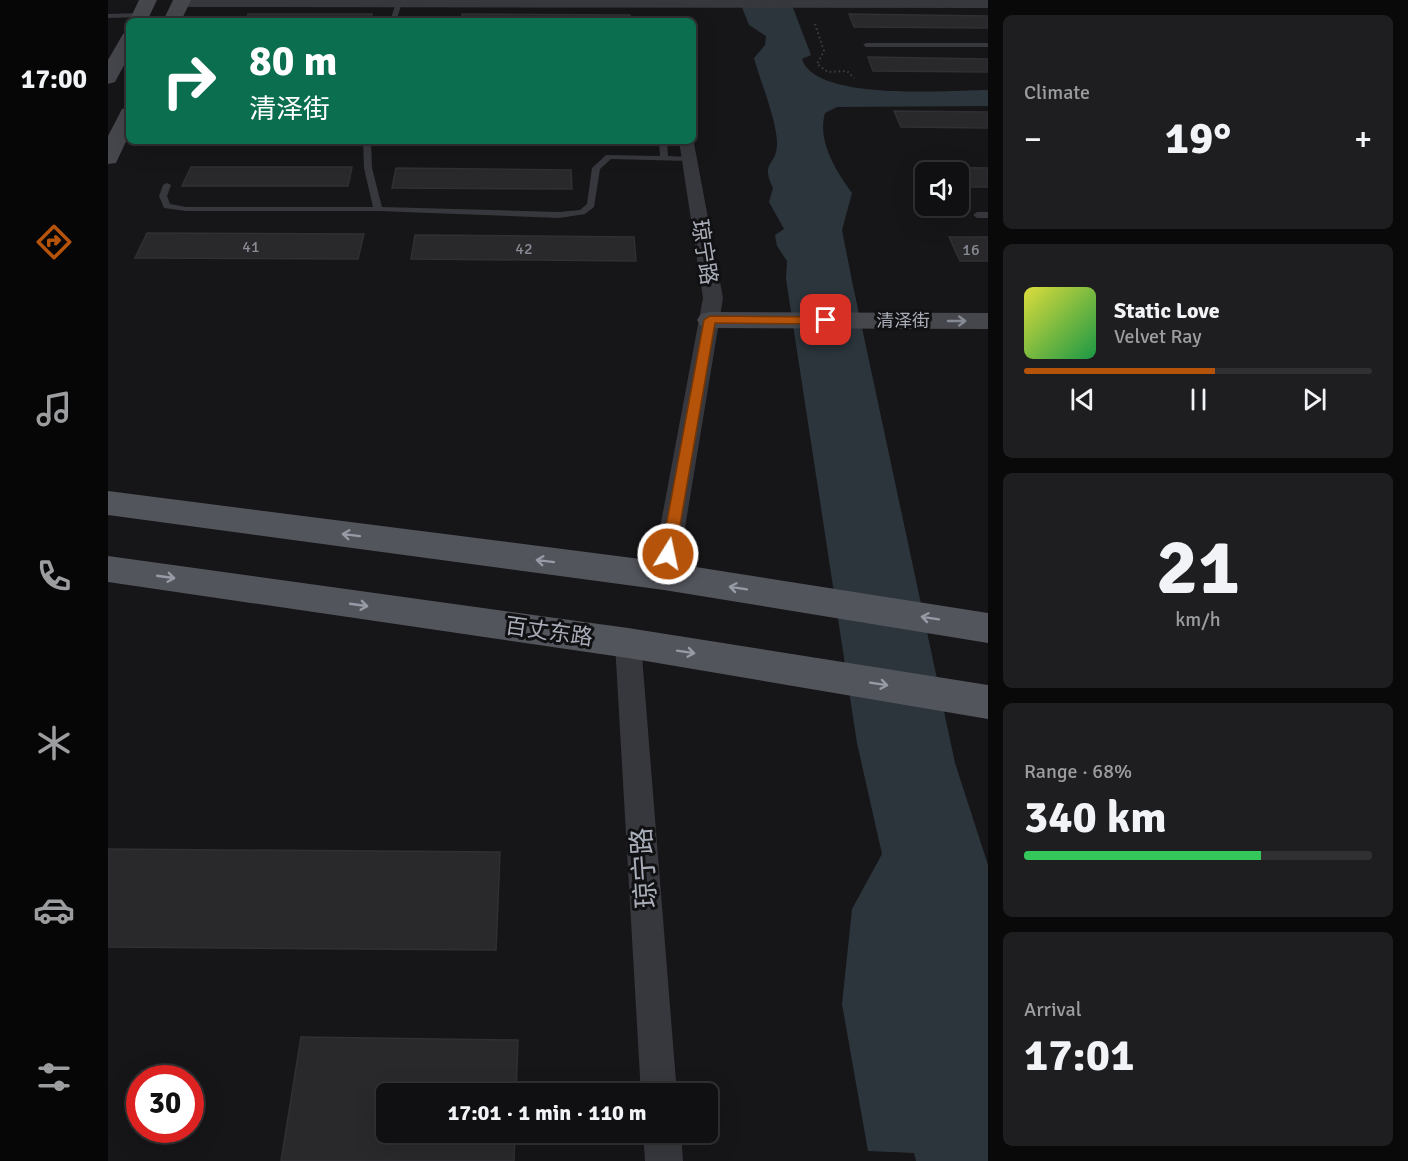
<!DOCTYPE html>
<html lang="en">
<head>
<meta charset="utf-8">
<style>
	body { margin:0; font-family:Signika,"Noto Sans SC",sans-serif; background:#1e1e20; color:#f1f3f6; height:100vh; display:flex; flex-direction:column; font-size:22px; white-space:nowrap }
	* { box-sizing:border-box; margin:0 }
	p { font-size:20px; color:#9c9d9f }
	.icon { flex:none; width:33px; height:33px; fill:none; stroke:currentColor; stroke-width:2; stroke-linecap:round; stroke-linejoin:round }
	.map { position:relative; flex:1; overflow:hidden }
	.side { display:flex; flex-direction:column; gap:15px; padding:15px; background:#09090a; width:420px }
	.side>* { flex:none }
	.top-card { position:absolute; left:18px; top:18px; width:570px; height:126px; border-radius:9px; box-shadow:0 6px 24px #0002,0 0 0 2px #303032; background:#0b6e4f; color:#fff; overflow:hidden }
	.fabs { position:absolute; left:807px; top:162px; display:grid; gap:12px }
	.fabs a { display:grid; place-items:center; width:54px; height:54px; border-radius:9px; background:#101012; box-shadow:0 6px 24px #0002,0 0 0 2px #303032; font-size:30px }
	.speed { position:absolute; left:18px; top:1065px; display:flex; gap:12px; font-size:30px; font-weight:700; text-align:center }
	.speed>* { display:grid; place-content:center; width:78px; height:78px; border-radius:50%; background:#101012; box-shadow:0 6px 24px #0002,0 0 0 2px #303032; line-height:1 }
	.speed .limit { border:9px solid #d22; background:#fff; color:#111 }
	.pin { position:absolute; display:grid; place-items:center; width:51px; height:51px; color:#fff; margin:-26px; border-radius:12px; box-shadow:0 3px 9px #0006 }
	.me { position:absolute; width:66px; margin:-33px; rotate:10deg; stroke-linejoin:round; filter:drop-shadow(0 0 4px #0008) }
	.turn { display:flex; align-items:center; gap:21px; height:126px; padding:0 24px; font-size:27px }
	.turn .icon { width:78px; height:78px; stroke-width:2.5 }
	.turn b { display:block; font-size:42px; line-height:51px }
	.big { font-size:45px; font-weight:700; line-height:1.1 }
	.side .card { flex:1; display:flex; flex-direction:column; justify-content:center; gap:9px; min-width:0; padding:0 21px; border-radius:9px; background:#1e1e20 }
	.side .dial { align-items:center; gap:0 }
	.dial b { font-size:78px; line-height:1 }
	.song { display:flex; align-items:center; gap:18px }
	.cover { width:72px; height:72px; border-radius:9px; background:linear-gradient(135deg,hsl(60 70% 55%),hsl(140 70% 35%)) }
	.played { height:6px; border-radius:3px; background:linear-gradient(90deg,#b45309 55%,#303032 55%) }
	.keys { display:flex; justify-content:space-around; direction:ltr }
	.heat { display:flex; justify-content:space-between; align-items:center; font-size:33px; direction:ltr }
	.charge { height:9px; border-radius:4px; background:linear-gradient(90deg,#34c759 68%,#303032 0) }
	.trip { position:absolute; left:268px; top:1083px; width:342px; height:60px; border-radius:9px; background:#101012; box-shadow:0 6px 24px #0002,0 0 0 2px #303032; font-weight:700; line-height:60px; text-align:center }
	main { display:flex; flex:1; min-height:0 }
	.dock { display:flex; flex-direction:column; width:108px; justify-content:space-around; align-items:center; background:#060607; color:#9c9d9f }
	.dock .icon { width:42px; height:42px }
	.dock .active { color:#b45309 }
	.dock b { font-size:27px; color:#f1f3f6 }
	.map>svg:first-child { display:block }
	.water { fill:#2c353c }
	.building { fill:#29292c; stroke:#303034; stroke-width:1.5 }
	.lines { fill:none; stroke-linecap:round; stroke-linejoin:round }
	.path { stroke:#3d3f44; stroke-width:2; stroke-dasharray:1.5 3; stroke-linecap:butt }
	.lane { fill:#37383d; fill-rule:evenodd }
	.street { fill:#37383d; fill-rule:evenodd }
	.secondary { fill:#45474d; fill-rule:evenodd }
	.primary { fill:#53555c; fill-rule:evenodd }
	.oneway { stroke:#858993 }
	.oneway2 { stroke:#979ba6 }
	.route { fill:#b45309; stroke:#753606; stroke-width:1.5 }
	.labels { text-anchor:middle; stroke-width:6; stroke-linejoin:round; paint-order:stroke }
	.far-number-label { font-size:16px; fill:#888b94 }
	.far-street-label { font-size:18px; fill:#a8adb8; stroke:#111113 }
	.street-label { font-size:22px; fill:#a8adb8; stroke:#111113 }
	.near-street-label { font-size:27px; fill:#a8adb8; stroke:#111113 }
</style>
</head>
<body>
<main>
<nav class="dock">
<b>17:00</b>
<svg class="icon active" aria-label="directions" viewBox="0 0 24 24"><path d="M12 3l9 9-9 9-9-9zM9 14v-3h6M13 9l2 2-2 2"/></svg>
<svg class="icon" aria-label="music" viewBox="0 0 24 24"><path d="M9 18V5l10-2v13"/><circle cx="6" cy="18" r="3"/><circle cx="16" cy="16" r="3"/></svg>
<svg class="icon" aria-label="phone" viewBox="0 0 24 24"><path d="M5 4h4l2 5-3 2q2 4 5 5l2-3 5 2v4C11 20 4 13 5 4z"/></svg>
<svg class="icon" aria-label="climate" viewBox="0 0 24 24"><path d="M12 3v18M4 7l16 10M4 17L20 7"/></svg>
<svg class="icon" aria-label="car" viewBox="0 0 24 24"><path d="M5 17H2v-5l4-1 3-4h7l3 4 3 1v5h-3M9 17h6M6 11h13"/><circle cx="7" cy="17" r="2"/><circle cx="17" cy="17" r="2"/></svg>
<svg class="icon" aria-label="filters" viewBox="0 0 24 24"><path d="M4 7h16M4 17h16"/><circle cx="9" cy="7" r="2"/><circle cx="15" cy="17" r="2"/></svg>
</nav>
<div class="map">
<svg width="880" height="1161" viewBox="0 0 880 1161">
	<rect width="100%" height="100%" fill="#161618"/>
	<path class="water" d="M631,0H682L703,55L694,59C707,102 842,90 880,90V106L729,107L717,113C709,141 728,171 744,193L734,230L744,281L847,763L880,865V1161H808L806,1153L760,1151L734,1004L744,909L774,854L749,743L678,279L679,261L669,246L667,235L676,229L661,202L665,188C652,161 668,167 669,145C670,124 652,80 646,58L657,45L658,36L641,25Z"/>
	<path class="building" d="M140,14H264L262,21H137Z
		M354,14L522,15L523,21H353Z
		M741,14L880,16V28L746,27Z
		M760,57L880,59V72L765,71Z
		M786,111L880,112V128L793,127Z
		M83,167H244L240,186H74Z
		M807,167L880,168V187H850V172H818L816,187Z
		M288,168L463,170L464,189L284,188Z
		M39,233L256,234L250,259L27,258Z
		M307,235L526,237L528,261L303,259Z
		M841,237H880V261H852Z
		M0,849L392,852L388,950L0,947Z
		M193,1037L410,1040L408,1094H279V1132H407L406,1161H173Z"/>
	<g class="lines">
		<path class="path" d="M707,24L716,51L709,64L720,72L739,71L746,78"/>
		<path class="lane" d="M291,1L294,3L288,21H282L288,3Z
			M0,14L33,13L36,15L33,17L0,18Z
			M880,43V47H758L755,45L758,43Z
			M255,141H263L264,168L274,207L451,212L472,210L479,204L484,168L498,155L552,156L551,141H559L560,156L582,157L586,159L582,161L503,159L492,169L486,207L477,214L451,218L270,211H78L56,208L51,196L55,185L59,183L63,185L59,196L62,204L78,207H265L256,168Z
			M880,212V218H869L865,215L869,212Z"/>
		<path class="street" d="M69,0H880V8L73,7L66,3Z
			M585,138L615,298L569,576L565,583L556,586L547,583L543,576L595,298L571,141H585Z
			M520,631L529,635L533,643L569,1094H533L507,643L511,635Z
			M535,1132H573L575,1161H537Z"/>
		<path class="secondary" d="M31,0H49L39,21H21Z
			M65,0H83L73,21H55Z
			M21,33V56L7,82L0,84V60L15,34Z
			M21,107V135L8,163L0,164V136L14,109Z
			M602,312L880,313V329L602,328L593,326L589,320L593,314Z"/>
		<path class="primary" d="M0,491L556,562L880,613V643L556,590L0,515Z
			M0,556L520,628L880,685V719L520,658L0,582Z"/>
	</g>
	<defs><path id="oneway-shaft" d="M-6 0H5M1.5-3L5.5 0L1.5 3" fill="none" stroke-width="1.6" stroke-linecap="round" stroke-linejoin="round" transform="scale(1.5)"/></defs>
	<use class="oneway" href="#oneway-shaft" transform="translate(849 321)"/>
	<g class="oneway2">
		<use href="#oneway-shaft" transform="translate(243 535) rotate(-173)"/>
		<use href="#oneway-shaft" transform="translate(437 561) rotate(-173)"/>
		<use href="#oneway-shaft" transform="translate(58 577) rotate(8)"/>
		<use href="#oneway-shaft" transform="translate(630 588) rotate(-171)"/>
		<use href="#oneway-shaft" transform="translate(251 605) rotate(8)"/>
		<use href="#oneway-shaft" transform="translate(822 618) rotate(-171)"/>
		<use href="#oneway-shaft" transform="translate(578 652) rotate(9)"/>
		<use href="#oneway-shaft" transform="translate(771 684) rotate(9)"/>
	</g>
	<path class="route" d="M602,316L718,317L723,320L718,324L607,323L567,554L560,560L553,554L596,320Z"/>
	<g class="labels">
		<g class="far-number-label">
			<text x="143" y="252">41</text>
			<text x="416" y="254">42</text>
			<text x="863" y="255">16</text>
		</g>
		<g class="far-street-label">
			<text x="795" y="327">清泽街</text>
		</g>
		<g class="street-label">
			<text transform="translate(597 252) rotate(81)" y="8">琼宁路</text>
			<text transform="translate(441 631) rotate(8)" y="8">百丈东路</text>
		</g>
		<g class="near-street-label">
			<text transform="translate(536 868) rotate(-94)" y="9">琼宁路</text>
		</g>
	</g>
</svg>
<div class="fabs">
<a><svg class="icon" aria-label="sound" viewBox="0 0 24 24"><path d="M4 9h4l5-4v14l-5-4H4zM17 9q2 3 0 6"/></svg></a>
</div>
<div class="speed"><div class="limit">30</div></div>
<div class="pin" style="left:718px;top:320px;background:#d93025"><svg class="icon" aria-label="arrive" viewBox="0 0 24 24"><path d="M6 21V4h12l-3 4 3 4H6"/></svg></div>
<svg class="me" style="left:560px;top:554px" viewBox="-20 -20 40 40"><circle r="17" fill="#b45309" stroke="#fff" stroke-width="3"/><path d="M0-11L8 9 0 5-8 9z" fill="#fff"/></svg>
<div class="trip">17:01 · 1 min · 110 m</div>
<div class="top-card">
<div class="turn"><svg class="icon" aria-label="right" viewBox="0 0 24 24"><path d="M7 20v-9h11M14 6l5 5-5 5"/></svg><div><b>80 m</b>清泽街</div></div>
</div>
</div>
<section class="side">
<div class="card"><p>Climate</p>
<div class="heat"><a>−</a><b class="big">19°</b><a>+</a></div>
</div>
<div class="card">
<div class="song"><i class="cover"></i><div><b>Static Love</b><p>Velvet Ray</p></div></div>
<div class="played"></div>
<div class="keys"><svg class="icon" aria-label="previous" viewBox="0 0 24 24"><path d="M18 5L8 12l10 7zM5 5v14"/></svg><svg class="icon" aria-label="pause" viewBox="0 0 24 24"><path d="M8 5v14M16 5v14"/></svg><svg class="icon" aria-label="next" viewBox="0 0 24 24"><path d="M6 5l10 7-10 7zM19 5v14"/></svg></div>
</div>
<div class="card dial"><b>21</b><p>km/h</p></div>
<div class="card"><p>Range · 68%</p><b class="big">340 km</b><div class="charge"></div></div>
<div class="card"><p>Arrival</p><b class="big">17:01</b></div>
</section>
</main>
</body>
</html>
